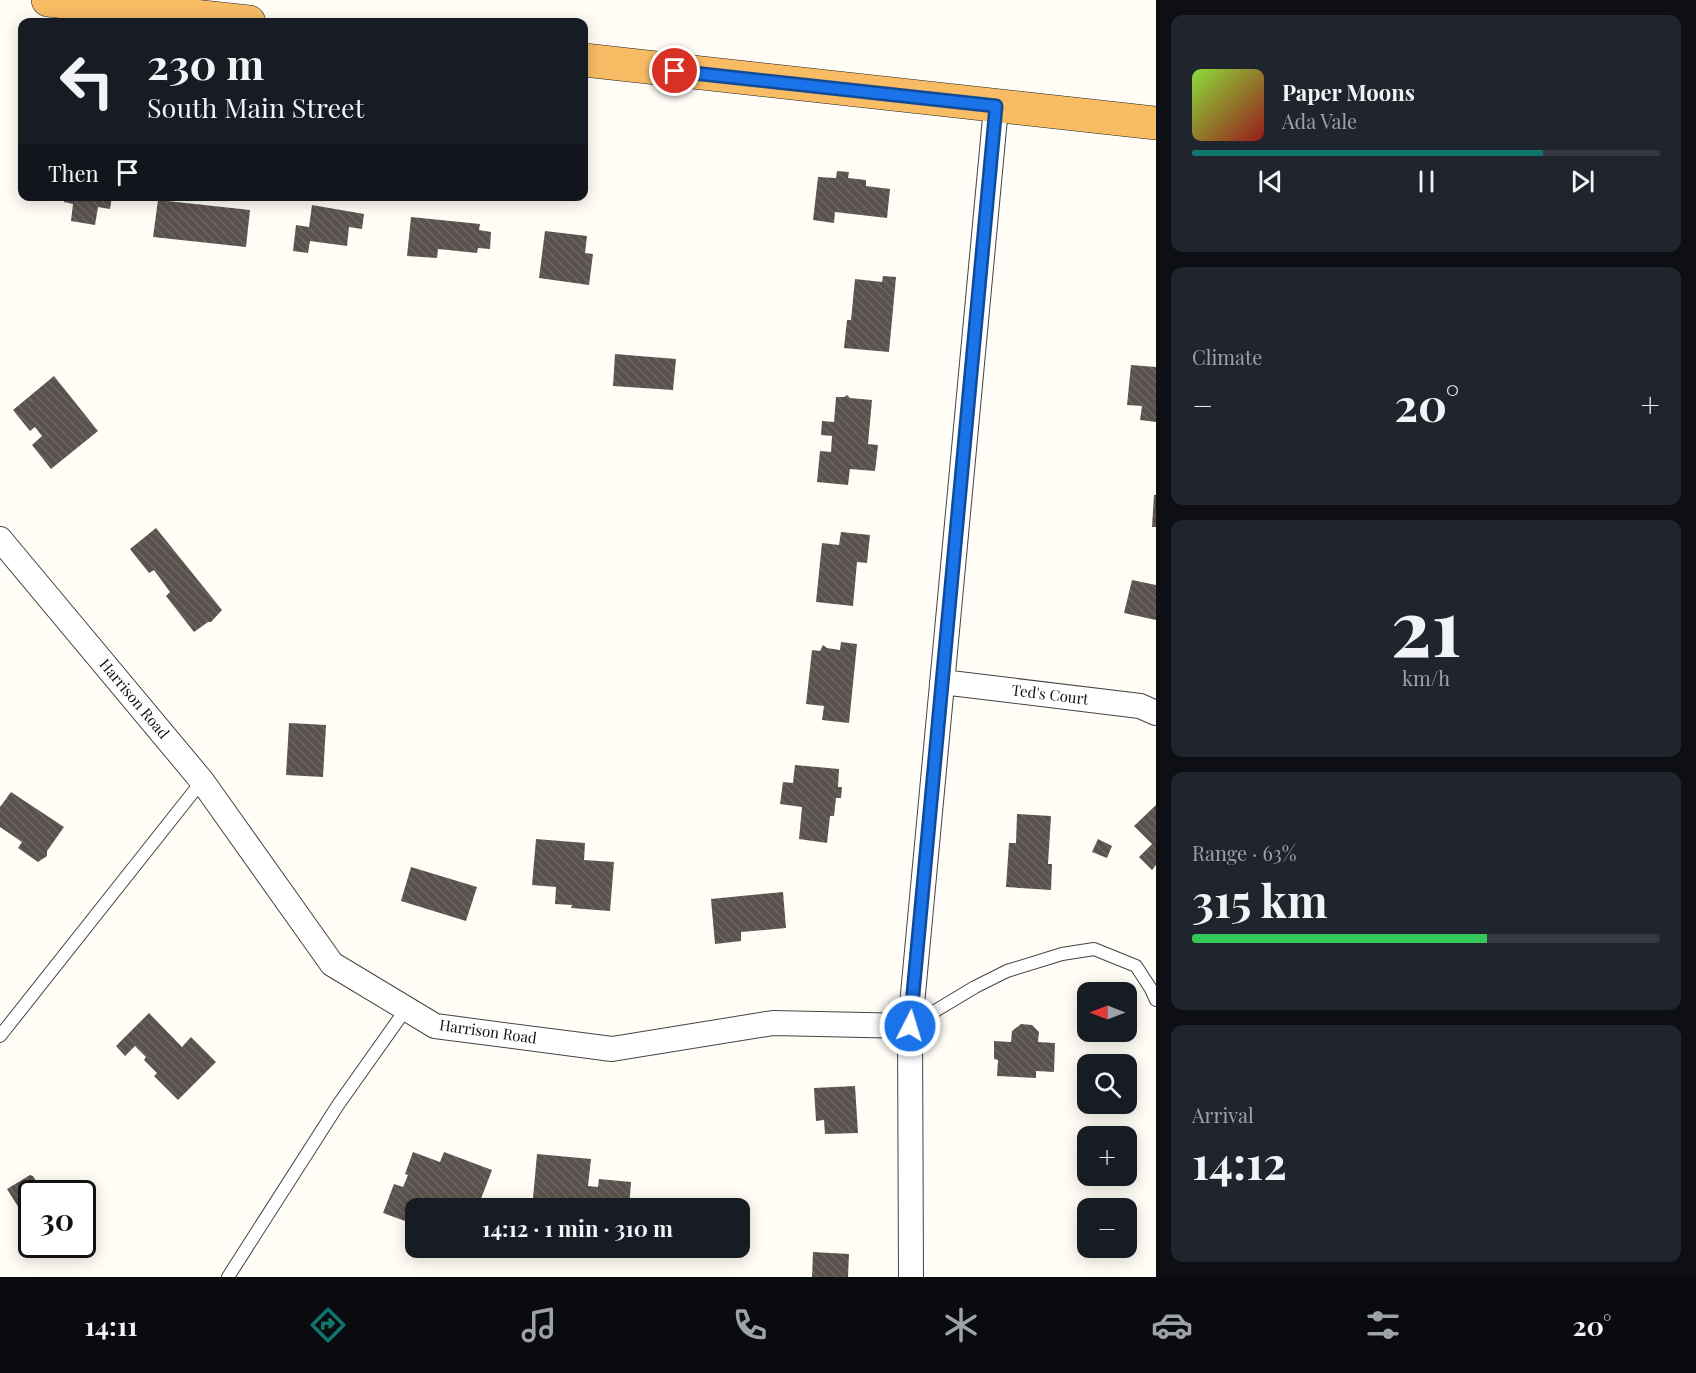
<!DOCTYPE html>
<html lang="en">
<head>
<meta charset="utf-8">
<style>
	body { margin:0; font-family:"Playfair Display",serif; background:#20242c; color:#f1f3f6; height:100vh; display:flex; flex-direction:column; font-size:22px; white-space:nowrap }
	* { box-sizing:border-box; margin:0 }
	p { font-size:20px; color:#9ea1a6 }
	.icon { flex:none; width:33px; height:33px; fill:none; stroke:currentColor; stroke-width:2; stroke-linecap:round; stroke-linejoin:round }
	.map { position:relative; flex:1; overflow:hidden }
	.details { display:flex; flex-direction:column; gap:15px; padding:15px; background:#0d0f14; width:540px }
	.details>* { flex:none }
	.banner { position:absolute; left:18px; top:18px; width:570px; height:183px; border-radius:12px; box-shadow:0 3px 15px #0003; background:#171b24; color:#f1f3f6; overflow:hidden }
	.needle { width:39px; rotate:270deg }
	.fabs { position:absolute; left:1077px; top:982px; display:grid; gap:12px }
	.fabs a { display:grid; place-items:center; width:60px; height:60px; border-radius:12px; background:#171b24; box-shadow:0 3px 15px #0003; font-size:30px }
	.speed { position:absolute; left:18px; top:1180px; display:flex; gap:12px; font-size:30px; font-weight:700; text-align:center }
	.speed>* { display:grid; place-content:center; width:78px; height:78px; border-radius:50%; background:#171b24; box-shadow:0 3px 15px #0003; line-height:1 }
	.speed .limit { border:3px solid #111; border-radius:9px; background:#fff; color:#111 }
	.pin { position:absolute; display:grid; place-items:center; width:51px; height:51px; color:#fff; margin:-26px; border:3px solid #fff; border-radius:50%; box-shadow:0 2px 6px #0007 }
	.me { position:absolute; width:66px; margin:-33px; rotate:5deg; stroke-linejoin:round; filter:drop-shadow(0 0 4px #0008) }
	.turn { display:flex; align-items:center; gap:21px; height:126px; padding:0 30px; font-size:27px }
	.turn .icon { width:78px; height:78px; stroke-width:2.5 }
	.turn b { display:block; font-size:42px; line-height:51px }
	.then { display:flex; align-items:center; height:57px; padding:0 30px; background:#0003; gap:12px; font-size:22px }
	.big { font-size:45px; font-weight:700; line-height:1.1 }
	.details .card { flex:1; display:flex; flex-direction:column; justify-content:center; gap:9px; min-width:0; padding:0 21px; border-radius:12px; background:#20242c }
	.details .dial { align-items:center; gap:0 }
	.dial b { font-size:78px; line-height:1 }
	.song { display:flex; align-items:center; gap:18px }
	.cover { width:72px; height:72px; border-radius:9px; background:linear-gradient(135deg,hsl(90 70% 55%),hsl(0 70% 35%)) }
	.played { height:6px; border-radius:3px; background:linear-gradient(90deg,#0f766e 75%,#363941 75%) }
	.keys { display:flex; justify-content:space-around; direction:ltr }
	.heat { display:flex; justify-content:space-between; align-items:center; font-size:33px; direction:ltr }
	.charge { height:9px; border-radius:4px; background:linear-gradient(90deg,#34c759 63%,#363941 0) }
	.trip { position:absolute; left:405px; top:1198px; width:345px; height:60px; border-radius:12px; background:#171b24; box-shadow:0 3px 15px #0003; font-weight:700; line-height:60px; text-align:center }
	.dock { display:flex; height:96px; justify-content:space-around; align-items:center; background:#090b0e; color:#9ea1a6 }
	.dock .icon { width:42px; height:42px }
	.dock .on { color:#0f766e }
	.dock b { font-size:27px; color:#f1f3f6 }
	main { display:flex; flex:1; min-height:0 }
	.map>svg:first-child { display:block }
	.building { fill:url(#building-back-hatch) }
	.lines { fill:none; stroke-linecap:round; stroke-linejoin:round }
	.service-casing { stroke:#444; stroke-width:14 }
	.minor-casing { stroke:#444; stroke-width:26 }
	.trunk-casing { stroke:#222; stroke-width:34 }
	.service { stroke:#fff; stroke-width:12 }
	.minor { stroke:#fff; stroke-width:24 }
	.trunk { stroke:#f7bc64; stroke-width:33 }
	.route-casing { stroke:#114b97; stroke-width:15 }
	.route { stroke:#1a73e8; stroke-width:10 }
	.labels { text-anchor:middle; stroke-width:6; stroke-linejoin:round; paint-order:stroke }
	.street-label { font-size:15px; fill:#111; stroke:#fff }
</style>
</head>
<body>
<main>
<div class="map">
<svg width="1156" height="1277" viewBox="0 0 1156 1277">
	<defs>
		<pattern id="building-back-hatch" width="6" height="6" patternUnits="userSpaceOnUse" patternTransform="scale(1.5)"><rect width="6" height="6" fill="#5a524d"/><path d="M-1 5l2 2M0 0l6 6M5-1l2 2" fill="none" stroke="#6d6662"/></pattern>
	</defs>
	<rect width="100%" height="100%" fill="#fffdf5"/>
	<path class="building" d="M837,171L849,172L848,178L866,180V186L890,189L887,218L835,212L834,223L813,220L818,177L836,178Z
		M64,196H112L110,209L98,207L95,225L71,221L73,204L64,202Z
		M158,200L250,210L246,247L153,237Z
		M312,205L364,214L362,229L349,227L347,246L310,241L308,253L293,251L296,225L309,227Z
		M411,217L480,224L479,230L491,232L490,249L478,248L477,253L438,249L437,258L407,256Z
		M545,231L587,236L585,253L593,254L589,285L539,278Z
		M883,276L896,277L889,352L844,348L847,320H851L855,279L882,282Z
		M615,354L676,359L673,390L613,386Z
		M1131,365L1156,367V422L1140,420L1142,406L1127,405Z
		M54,376L98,431L51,469L32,445L42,436L35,427L30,431L13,410Z
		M847,395L850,398L872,400L868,444L878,445L875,471L850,469L848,485L817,482L820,451L831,452L832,436L821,435L822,421L834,422L836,397H844Z
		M1154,495H1156V527H1152Z
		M156,528L222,610L211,622H208L194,632L166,596L170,592L154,570L149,573L130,549Z
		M841,532L870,535L867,563L857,562L853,606L816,602L822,543L839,545Z
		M1132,580L1156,585V620L1124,613Z
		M841,642L857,644L849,723L822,720L824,706L806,704L812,650L820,651L823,645L827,648L840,650Z
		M289,723L326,725L323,777L286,775Z
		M795,765L839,769L838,787H842L841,798H836L834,816H830L827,843L799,839L802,807L780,804L783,782L793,783Z
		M11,792L64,827L47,851V856L38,862L18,848L22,842L0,827V807Z
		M1156,805V865L1152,870L1139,857L1152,844L1134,826Z
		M1017,814L1051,816L1048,864H1052L1051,890L1006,887L1009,843H1016Z
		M536,839L585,843L584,860L614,862L610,911L571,908L572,905L555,904L556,887L532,885Z
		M1098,839L1112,846L1107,858L1092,852Z
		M411,867L477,887L466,921L401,901Z
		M783,892L786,928L741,932V941L715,944L711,899Z
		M149,1013L182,1047L191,1037L216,1062L178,1100L154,1076L157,1073L144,1060L146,1057L135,1046L125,1056L116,1046Z
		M1021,1024L1032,1025L1039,1032L1038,1042L1055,1043L1054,1072L1036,1071V1078L997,1076L998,1060L994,1059V1041L1011,1042L1012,1031Z
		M855,1086L858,1133L825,1134L824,1120L816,1121L814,1088Z
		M413,1152L440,1162L444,1152L492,1170L479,1204L467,1199L463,1209H416V1225L383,1213L394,1184L403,1187L408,1175L405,1174Z
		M537,1154L591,1159L588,1186L598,1187L599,1179L631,1182L629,1209H596L597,1203L583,1202L582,1209H532Z
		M30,1175L33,1176L44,1194H32V1229L7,1189Z
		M42,1245H71L49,1258Z
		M813,1252L849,1254L848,1277H812Z"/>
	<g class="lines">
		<g class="service-casing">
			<path id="service" d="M910,1026L975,987L1007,971L1062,954L1094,949L1136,966L1151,989L1156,1000
				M0,1036L202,781
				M228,1277L338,1105L406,1009"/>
		</g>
		<g class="minor-casing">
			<path id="minor" d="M0,539L202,781L332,964L435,1026L612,1049L773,1023L910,1026
				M942,682L1140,706L1156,713
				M911,1277L910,1026L996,107"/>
		</g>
		<g class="trunk-casing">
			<path id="trunk" d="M48,0L249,22
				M584,60L1156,123"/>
		</g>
		<use href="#service" class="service"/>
		<use href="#minor" class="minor"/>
		<use href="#trunk" class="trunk"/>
	</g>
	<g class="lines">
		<g class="route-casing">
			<path id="route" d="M675,71L996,106L910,1026"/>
		</g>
		<use href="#route" class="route"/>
	</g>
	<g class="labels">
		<g class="street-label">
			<text transform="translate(1050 695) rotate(7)" y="5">Ted's Court</text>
			<text transform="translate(134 699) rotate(50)" y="5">Harrison Road</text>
			<text transform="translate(488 1032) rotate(8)" y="5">Harrison Road</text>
		</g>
	</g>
</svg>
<div class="fabs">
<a><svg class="needle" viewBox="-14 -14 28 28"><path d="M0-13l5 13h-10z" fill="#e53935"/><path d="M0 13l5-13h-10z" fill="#9ea1a6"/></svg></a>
<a><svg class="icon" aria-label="search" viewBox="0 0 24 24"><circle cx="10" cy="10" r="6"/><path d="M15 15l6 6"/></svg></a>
<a>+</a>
<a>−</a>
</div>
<div class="speed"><div class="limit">30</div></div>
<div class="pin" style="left:675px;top:71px;background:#d93025"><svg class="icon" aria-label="arrive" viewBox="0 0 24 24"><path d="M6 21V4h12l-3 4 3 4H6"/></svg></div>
<svg class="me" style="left:910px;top:1026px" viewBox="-20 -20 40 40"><circle r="17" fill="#1a73e8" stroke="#fff" stroke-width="3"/><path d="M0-11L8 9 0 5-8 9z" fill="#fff"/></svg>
<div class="trip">14:12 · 1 min · 310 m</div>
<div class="banner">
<div class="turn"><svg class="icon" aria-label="left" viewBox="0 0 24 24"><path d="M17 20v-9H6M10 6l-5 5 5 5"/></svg><div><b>230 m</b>South Main Street</div></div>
<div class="then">Then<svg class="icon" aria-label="arrive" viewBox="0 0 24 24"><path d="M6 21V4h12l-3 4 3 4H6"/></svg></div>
</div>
</div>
<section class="details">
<div class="card">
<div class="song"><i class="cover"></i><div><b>Paper Moons</b><p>Ada Vale</p></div></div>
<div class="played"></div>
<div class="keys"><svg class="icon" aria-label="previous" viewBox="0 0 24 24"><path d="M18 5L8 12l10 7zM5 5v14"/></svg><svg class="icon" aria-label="pause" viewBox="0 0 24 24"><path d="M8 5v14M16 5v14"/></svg><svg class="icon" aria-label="next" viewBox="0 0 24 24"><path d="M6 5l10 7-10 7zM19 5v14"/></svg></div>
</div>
<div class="card"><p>Climate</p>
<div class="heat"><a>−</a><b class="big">20°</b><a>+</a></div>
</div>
<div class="card dial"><b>21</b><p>km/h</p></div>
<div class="card"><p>Range · 63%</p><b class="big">315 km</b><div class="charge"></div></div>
<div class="card"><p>Arrival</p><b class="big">14:12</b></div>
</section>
</main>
<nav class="dock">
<b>14:11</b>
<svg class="icon on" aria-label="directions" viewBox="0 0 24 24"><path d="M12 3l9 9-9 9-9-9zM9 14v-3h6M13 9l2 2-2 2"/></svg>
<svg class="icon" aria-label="music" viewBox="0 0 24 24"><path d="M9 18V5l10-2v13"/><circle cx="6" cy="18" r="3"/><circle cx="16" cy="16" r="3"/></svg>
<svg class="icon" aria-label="phone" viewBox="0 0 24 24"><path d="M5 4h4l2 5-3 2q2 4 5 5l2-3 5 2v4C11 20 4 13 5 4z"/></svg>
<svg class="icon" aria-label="climate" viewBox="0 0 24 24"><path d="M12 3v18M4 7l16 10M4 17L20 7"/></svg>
<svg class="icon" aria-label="car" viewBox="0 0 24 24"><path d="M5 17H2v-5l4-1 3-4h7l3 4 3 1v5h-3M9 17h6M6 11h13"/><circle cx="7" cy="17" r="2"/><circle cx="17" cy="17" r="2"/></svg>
<svg class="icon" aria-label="filters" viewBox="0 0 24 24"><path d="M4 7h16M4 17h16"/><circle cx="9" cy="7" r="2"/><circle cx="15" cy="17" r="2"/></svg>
<b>20°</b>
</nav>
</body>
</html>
